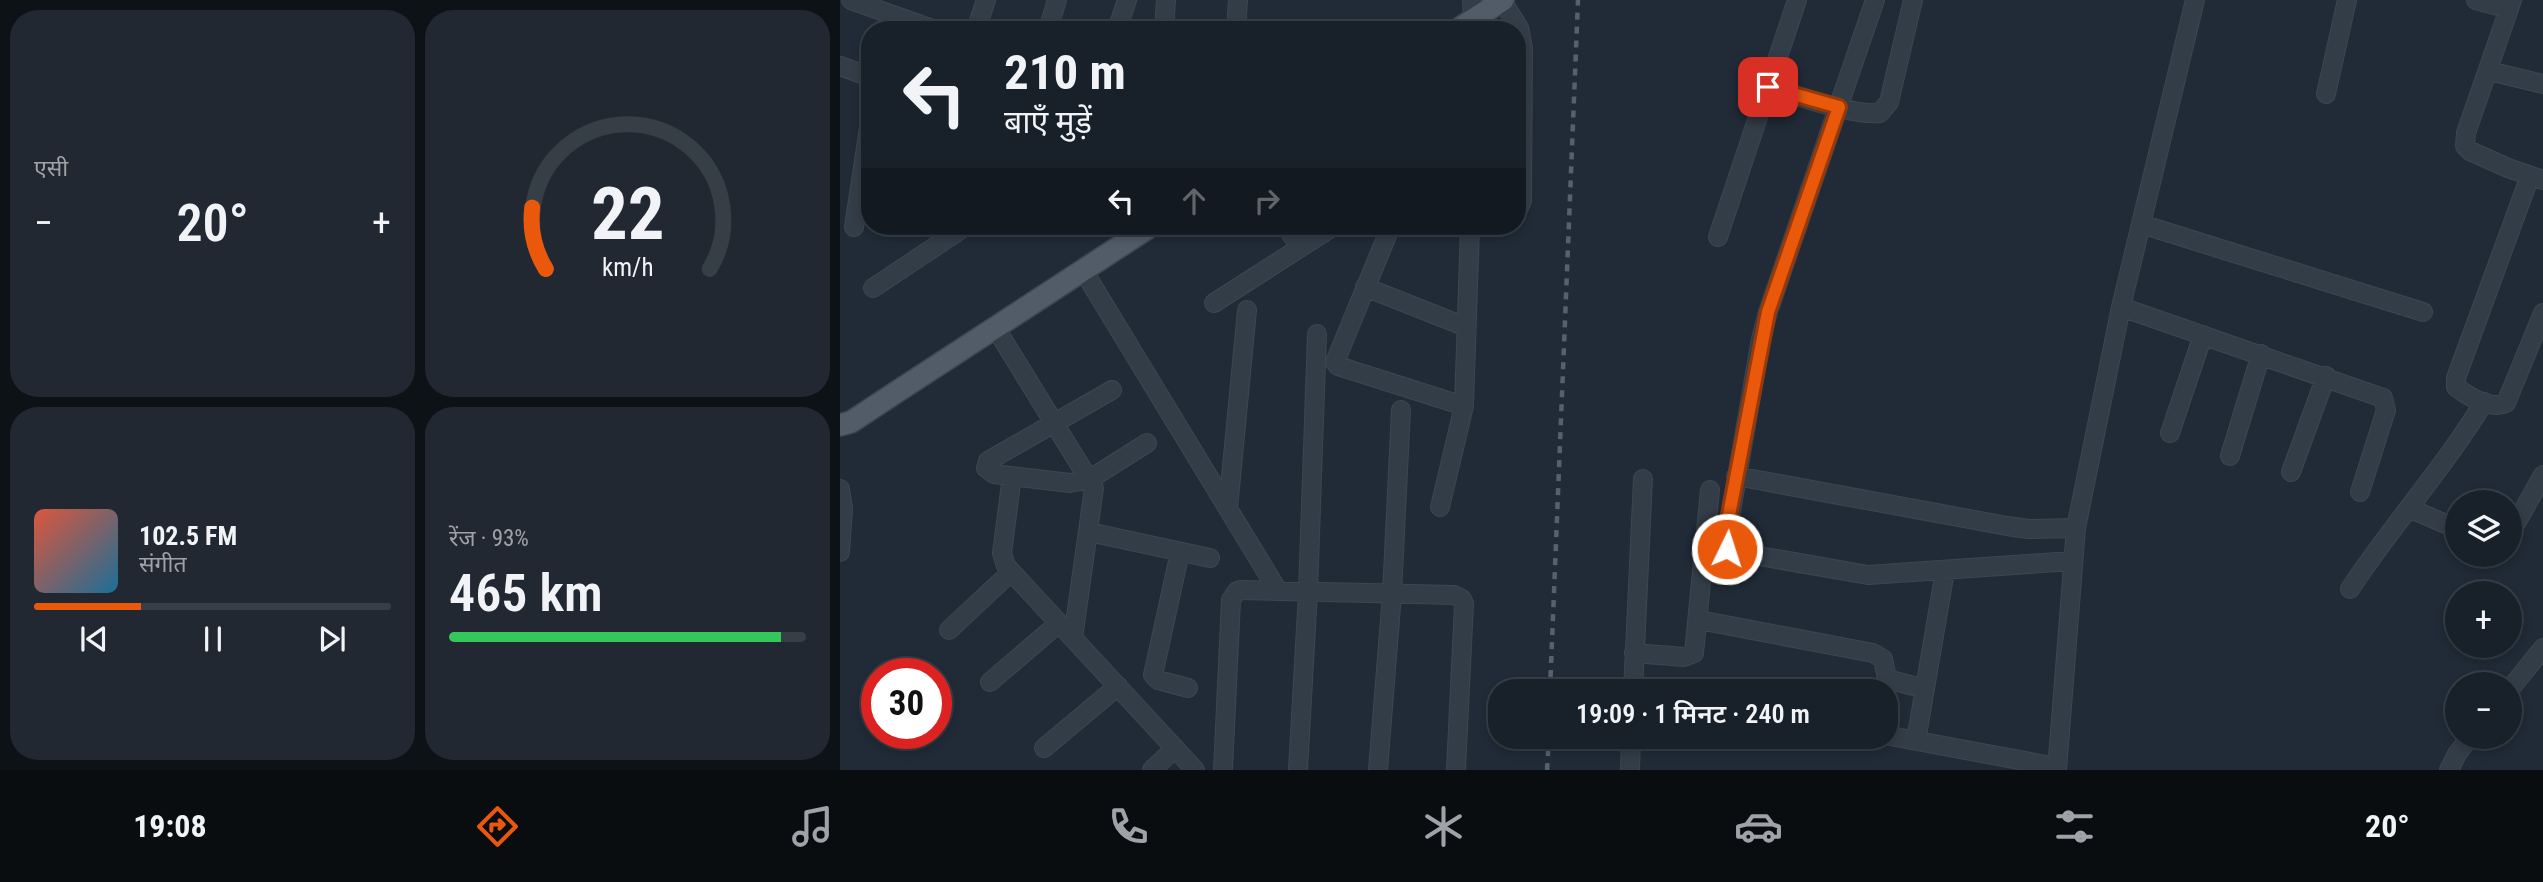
<!DOCTYPE html>
<html lang="hi">
<head>
<meta charset="utf-8">
<style>
	body { margin:0; font-family:"Roboto Condensed","Noto Sans Devanagari",sans-serif; background:#212831; color:#f1f3f6; height:100vh; display:flex; flex-direction:column; font-size:26px; white-space:nowrap }
	* { box-sizing:border-box; margin:0 }
	p { font-size:23px; color:#9fa3a8 }
	.icon { flex:none; width:38px; height:38px; fill:none; stroke:currentColor; stroke-width:2; stroke-linecap:round; stroke-linejoin:round }
	.map { position:relative; flex:1; overflow:hidden }
	.sheet { display:flex; flex-direction:column; gap:10px; padding:10px; background:#0d1217; width:840px }
	.sheet>* { flex:none }
	.guide { position:absolute; left:21px; top:21px; width:665px; height:214px; border-radius:28px; box-shadow:0 4px 10px #0003,0 0 0 2px #363e46; background:#182029; color:#f1f3f6; overflow:hidden }
	.buttons { position:absolute; left:1605px; top:490px; display:grid; gap:14px }
	.buttons a { display:grid; place-items:center; width:77px; height:77px; border-radius:50%; background:#182029; box-shadow:0 4px 10px #0003,0 0 0 2px #363e46; font-size:35px }
	.speed { position:absolute; left:21px; top:658px; display:flex; gap:14px; font-size:35px; font-weight:700; text-align:center }
	.speed>* { display:grid; place-content:center; width:91px; height:91px; border-radius:50%; background:#182029; box-shadow:0 4px 10px #0003,0 0 0 2px #363e46; line-height:1 }
	.speed .limit { border:10px solid #d22; background:#fff; color:#111 }
	.pin { position:absolute; display:grid; place-items:center; width:60px; height:60px; color:#fff; margin:-30px; border-radius:14px; box-shadow:0 4px 10px #0006 }
	.me { position:absolute; width:77px; margin:-38px; rotate:4deg; stroke-linejoin:round; filter:drop-shadow(0 0 5px #0008) }
	.turn { display:flex; align-items:center; gap:24px; height:147px; padding:0 28px; font-size:32px }
	.turn .icon { width:91px; height:91px; stroke-width:2.5 }
	.turn b { display:block; font-size:49px; line-height:60px }
	.lanes { display:flex; align-items:center; height:66px; padding:0 28px; background:#0003; justify-content:center; gap:35px; direction:ltr }
	.lanes .off { opacity:.35 }
	.big { font-size:52px; font-weight:600; line-height:1.1 }
	.sheet .widget { flex:1; display:flex; flex-direction:column; justify-content:center; gap:10px; min-width:0; padding:0 24px; border-radius:28px; background:#212831 }
	.sheet .dial { align-items:center; gap:0 }
	.dial svg { height:182px; overflow:visible; fill:none; stroke:#363e46; stroke-width:7; stroke-linecap:round; text-anchor:middle }
	.dial text { fill:#f1f3f6; stroke:none }
	.song { display:flex; align-items:center; gap:21px }
	.cover { width:84px; height:84px; border-radius:10px; background:linear-gradient(135deg,hsl(10 70% 55%),hsl(200 70% 35%)) }
	.played { height:7px; border-radius:4px; background:linear-gradient(90deg,#ea580c 30%,#363e46 30%) }
	.keys { display:flex; justify-content:space-around; direction:ltr }
	.heat { display:flex; justify-content:space-between; align-items:center; font-size:38px; direction:ltr }
	.charge { height:10px; border-radius:5px; background:linear-gradient(90deg,#34c759 93%,#363e46 0) }
	.sheet .tiles { flex:1; display:grid; gap:10px; grid-template-columns:repeat(2,1fr) }
	.trip { position:absolute; left:648px; top:679px; width:410px; height:70px; border-radius:28px; background:#182029; box-shadow:0 4px 10px #0003,0 0 0 2px #363e46; font-weight:600; line-height:70px; text-align:center }
	.menu { display:flex; height:112px; justify-content:space-around; align-items:center; background:#0a0d10; color:#9fa3a8 }
	.menu .icon { width:49px; height:49px }
	.menu .selected { color:#ea580c }
	.menu b { font-size:32px; color:#f1f3f6 }
	main { display:flex; flex:1; min-height:0 }
	.map>svg:first-child { display:block }
	.lines { fill:none; stroke-linecap:round; stroke-linejoin:round }
	.minor-casing { stroke:#3d4651; stroke-width:20 }
	.major-casing { stroke:#3d4651; stroke-width:24 }
	.minor { stroke:#333d48; stroke-width:18 }
	.major { stroke:#515c68; stroke-width:21 }
	.rail { stroke:#55616f; stroke-width:4.5; stroke-dasharray:7 7; stroke-linecap:butt }
	.route-casing { stroke:#983908; stroke-width:18 }
	.route { stroke:#ea580c; stroke-width:12 }
</style>
</head>
<body>
<main>
<section class="sheet">
<div class="tiles">
<div class="widget"><p>एसी</p>
<div class="heat"><a>−</a><b class="big">20°</b><a>+</a></div>
</div>
<div class="widget dial"><svg viewBox="0 0 100 80">
<path d="M14 69A42 42 0 1 1 86 69"/>
<path d="M14 69A42 42 0 0 1 8 42" stroke="#ea580c"/>
<text x="50" y="56" font-size="32" font-weight="700">22</text>
<text x="50" y="72" font-size="11">km/h</text>
</svg></div>
<div class="widget">
<div class="song"><i class="cover"></i><div><b>102.5 FM</b><p>संगीत</p></div></div>
<div class="played"></div>
<div class="keys"><svg class="icon" aria-label="previous" viewBox="0 0 24 24"><path d="M18 5L8 12l10 7zM5 5v14"/></svg><svg class="icon" aria-label="pause" viewBox="0 0 24 24"><path d="M8 5v14M16 5v14"/></svg><svg class="icon" aria-label="next" viewBox="0 0 24 24"><path d="M6 5l10 7-10 7zM19 5v14"/></svg></div>
</div>
<div class="widget"><p>रेंज · 93%</p><b class="big">465 km</b><div class="charge"></div></div>
</div>
</section>
<div class="map">
<svg width="1703" height="770" viewBox="0 0 1703 770">
	<rect width="100%" height="100%" fill="#202b37"/>
	<g class="lines">
		<g class="minor-casing">
			<path id="minor" d="M11,0L95,30
				M632,0L633,20
				M1035,0L928,312L921,339L885,546L891,551L1028,575L1232,561
				M1636,0L1669,9
				M1672,0L1626,133L1625,146L1630,151L1668,168L1703,180
				M662,1L679,28L683,48L682,201L677,211
				M136,30L146,0
				M208,30L217,0
				M277,30L287,0
				M324,30L326,0
				M396,30L398,0
				M0,66L30,77
				M1649,71L1703,84
				M928,87C957,95 1012,116 1040,113L1049,102L1073,0
				M1486,94L1507,0
				M1690,176L1616,378V387C1629,397 1651,410 1666,403L1703,313
				M1301,224L1583,312
				M446,226L460,248
				M551,226L495,362L498,366L624,406
				M14,227L30,121
				M878,237L957,0
				M243,270L438,591
				M525,287L626,327
				M33,288L126,226
				M374,303L494,226
				M1281,307L1543,398L1546,410L1520,492
				M155,327L254,488L233,638
				M272,390L148,461L146,468L154,474L230,483L250,479L307,443
				M1330,433L1363,335
				M1390,456L1421,354
				M1451,472L1486,376
				M172,476L162,553L166,566L355,770
				M896,476L1167,526L1189,529L1236,528
				M0,489L3,508L0,552
				M600,507L624,406L630,226
				M388,508L407,310
				M1569,508L1617,529
				M249,532L370,558
				M1670,534L1703,475
				M340,552L313,675L318,680L348,688
				M1510,589C1552,525 1604,468 1644,402
				M859,620L1033,653L1043,659L1047,679L1085,689
				M109,630L171,572
				M794,653L844,657L854,653L870,490
				M150,682L219,623
				M1670,689L1703,648
				M793,691L803,479
				M1045,735L1217,767
				M1076,741L1105,571
				M204,748L278,686
				M312,770L335,748
				M383,770L391,600L397,591L401,590L614,595L622,599L624,604L616,770
				M458,770L468,592L477,334
				M538,770L552,594L561,410
				M790,770L791,737
				M1217,770L1236,528L1281,307L1355,0
				M1609,770L1617,754L1630,737"/>
		</g>
		<g class="major-casing">
			<path id="major" d="M617,30L663,0
				M0,425L11,422L55,393L311,226"/>
		</g>
		<use href="#minor" class="minor"/>
		<use href="#major" class="major"/>
		<path class="rail" d="M710,691L738,0
			M707,770L709,737"/>
	</g>
	<g class="lines">
		<g class="route-casing">
			<path id="route" d="M887,549L884,541L928,312L999,107L928,87"/>
		</g>
		<use href="#route" class="route"/>
	</g>
</svg>
<div class="buttons">
<a><svg class="icon" aria-label="layers" viewBox="0 0 24 24"><path d="M12 4l9 5-9 5-9-5zM3 14l9 5 9-5"/></svg></a>
<a>+</a>
<a>−</a>
</div>
<div class="speed"><div class="limit">30</div></div>
<div class="pin" style="left:928px;top:87px;background:#d93025"><svg class="icon" aria-label="arrive" viewBox="0 0 24 24"><path d="M6 21V4h12l-3 4 3 4H6"/></svg></div>
<svg class="me" style="left:887px;top:549px" viewBox="-20 -20 40 40"><circle r="17" fill="#ea580c" stroke="#fff" stroke-width="3"/><path d="M0-11L8 9 0 5-8 9z" fill="#fff"/></svg>
<div class="trip">19:09 · 1 मिनट · 240 m</div>
<div class="guide">
<div class="turn"><svg class="icon" aria-label="left" viewBox="0 0 24 24"><path d="M17 20v-9H6M10 6l-5 5 5 5"/></svg><div><b>210 m</b>बाएँ मुड़ें</div></div>
<div class="lanes"><svg class="icon" aria-label="left" viewBox="0 0 24 24"><path d="M17 20v-9H6M10 6l-5 5 5 5"/></svg><svg class="icon off" aria-label="ahead" viewBox="0 0 24 24"><path d="M12 20V5M6 11l6-6 6 6"/></svg><svg class="icon off" aria-label="right" viewBox="0 0 24 24"><path d="M7 20v-9h11M14 6l5 5-5 5"/></svg></div>
</div>
</div>
</main>
<nav class="menu">
<b>19:08</b>
<svg class="icon selected" aria-label="directions" viewBox="0 0 24 24"><path d="M12 3l9 9-9 9-9-9zM9 14v-3h6M13 9l2 2-2 2"/></svg>
<svg class="icon" aria-label="music" viewBox="0 0 24 24"><path d="M9 18V5l10-2v13"/><circle cx="6" cy="18" r="3"/><circle cx="16" cy="16" r="3"/></svg>
<svg class="icon" aria-label="phone" viewBox="0 0 24 24"><path d="M5 4h4l2 5-3 2q2 4 5 5l2-3 5 2v4C11 20 4 13 5 4z"/></svg>
<svg class="icon" aria-label="climate" viewBox="0 0 24 24"><path d="M12 3v18M4 7l16 10M4 17L20 7"/></svg>
<svg class="icon" aria-label="car" viewBox="0 0 24 24"><path d="M5 17H2v-5l4-1 3-4h7l3 4 3 1v5h-3M9 17h6M6 11h13"/><circle cx="7" cy="17" r="2"/><circle cx="17" cy="17" r="2"/></svg>
<svg class="icon" aria-label="filters" viewBox="0 0 24 24"><path d="M4 7h16M4 17h16"/><circle cx="9" cy="7" r="2"/><circle cx="15" cy="17" r="2"/></svg>
<b>20°</b>
</nav>
</body>
</html>
